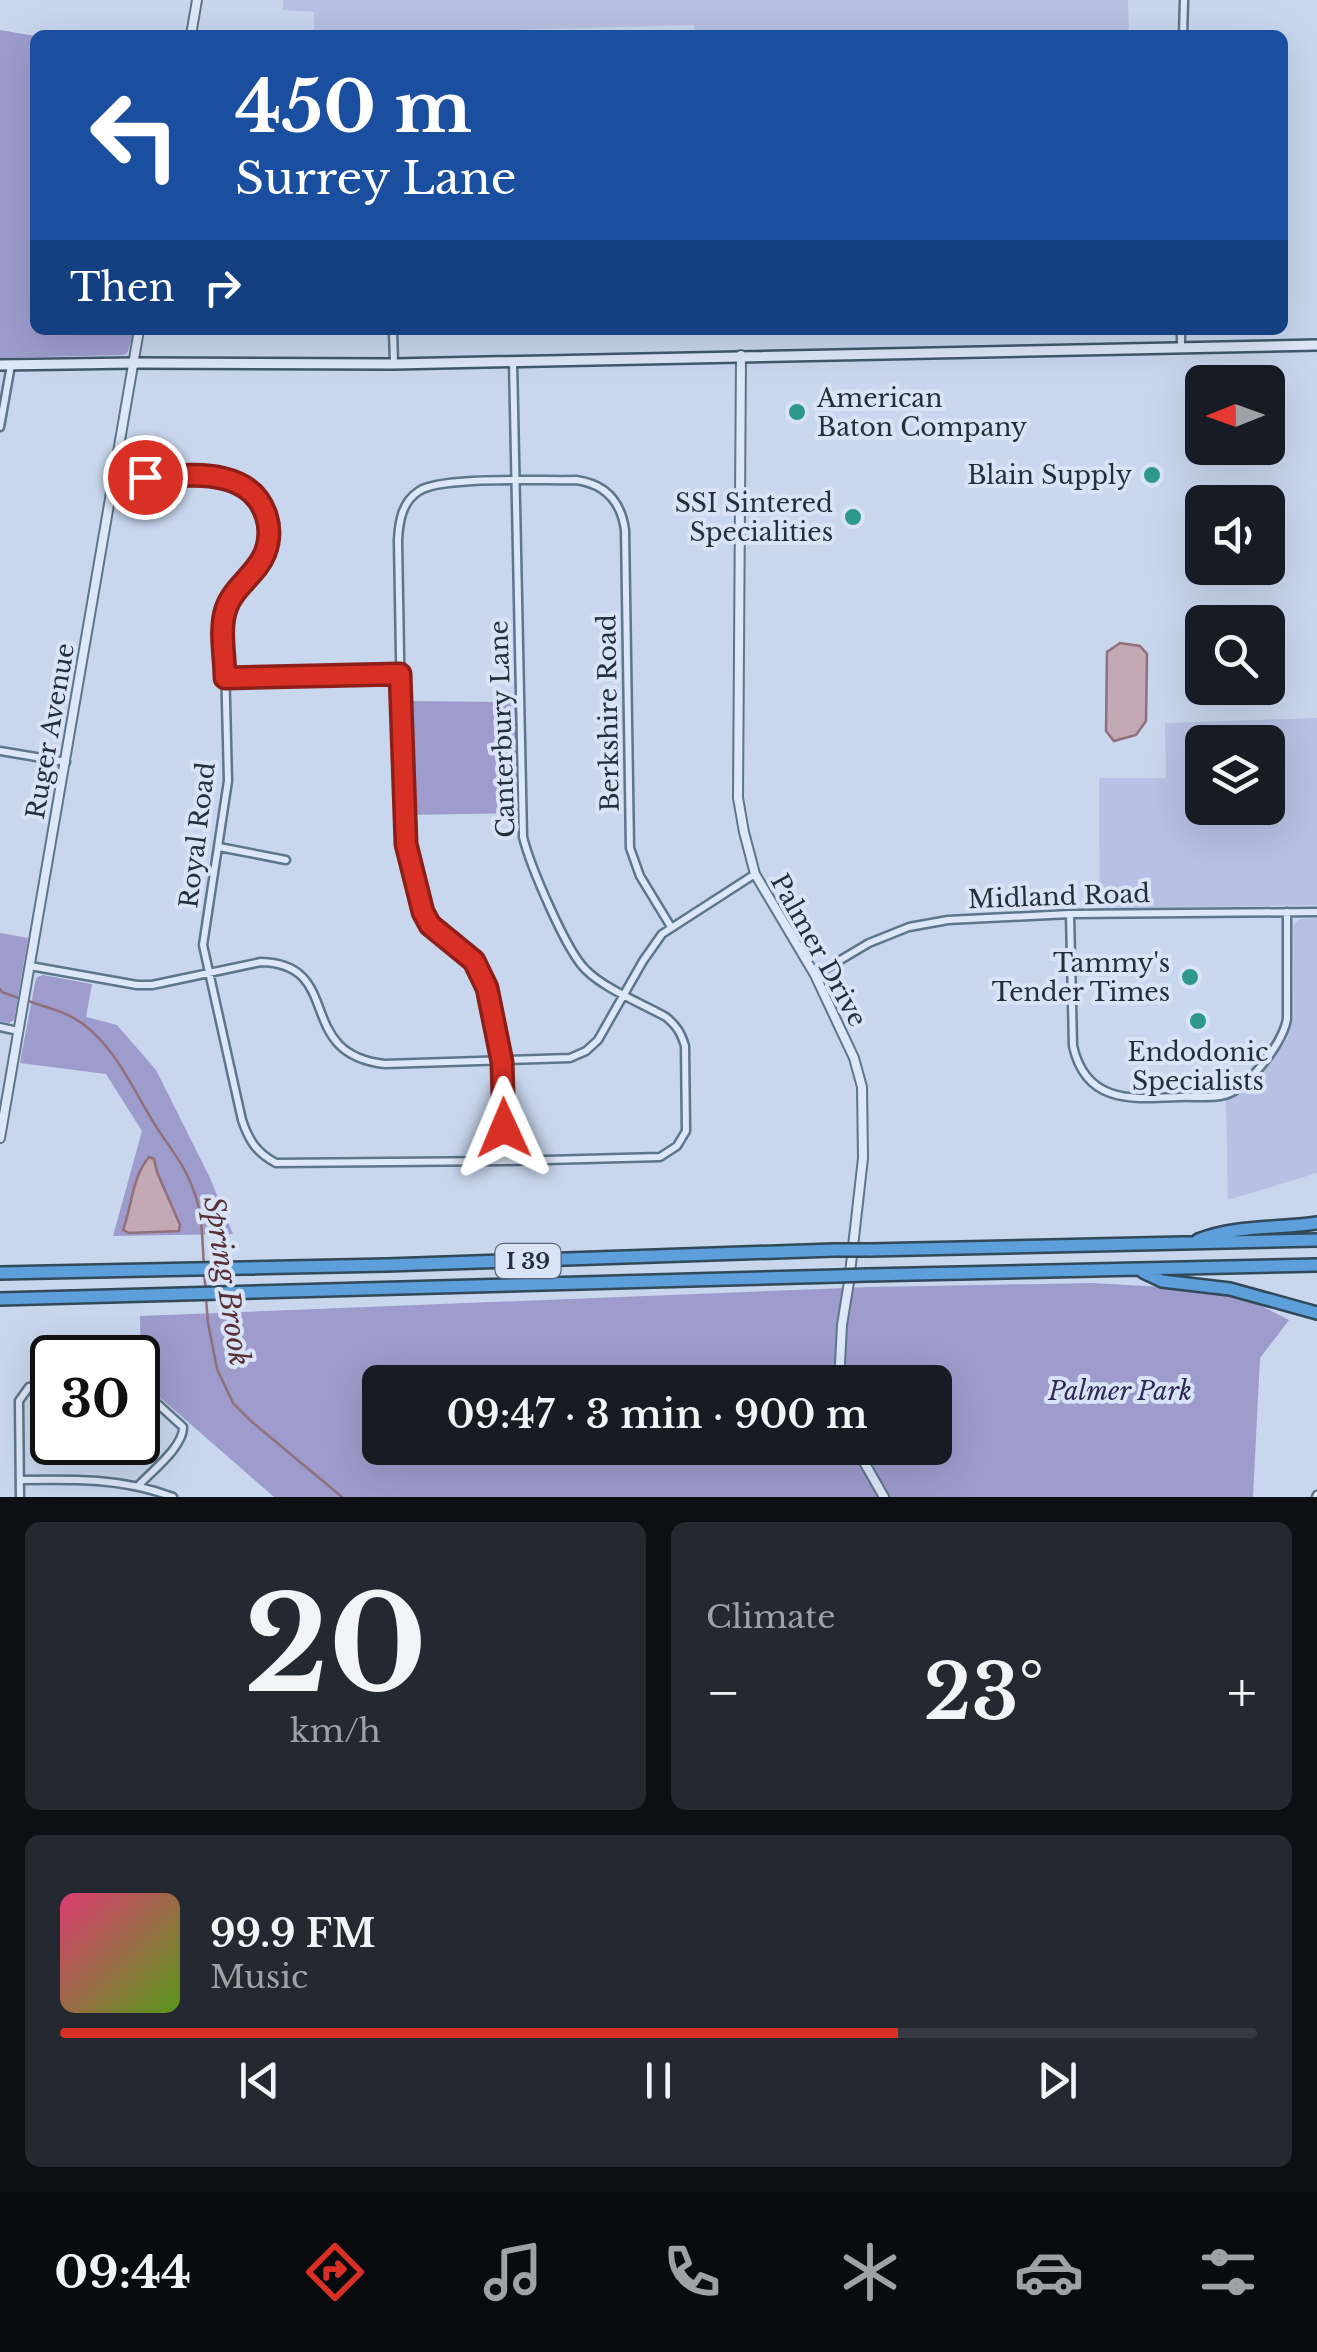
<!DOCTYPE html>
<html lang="en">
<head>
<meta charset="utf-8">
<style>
	body { margin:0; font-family:"Libre Baskerville",serif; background:#242831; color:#f1f3f6; height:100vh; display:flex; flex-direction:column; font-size:38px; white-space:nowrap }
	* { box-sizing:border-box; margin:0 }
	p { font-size:32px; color:#9ea1a6 }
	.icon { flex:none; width:55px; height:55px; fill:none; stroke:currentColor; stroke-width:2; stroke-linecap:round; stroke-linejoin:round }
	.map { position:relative; height:1497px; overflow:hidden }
	.details { display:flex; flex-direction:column; gap:25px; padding:25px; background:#0d0f14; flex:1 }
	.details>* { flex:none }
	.hud { position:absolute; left:30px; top:30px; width:1258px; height:305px; border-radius:15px; box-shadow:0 10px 40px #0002; background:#1a4fa0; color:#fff; overflow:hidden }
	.needle { width:65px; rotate:269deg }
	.controls { position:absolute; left:1185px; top:365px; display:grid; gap:20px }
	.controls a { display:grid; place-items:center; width:100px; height:100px; border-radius:15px; background:#171b24; box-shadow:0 10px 40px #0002; font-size:50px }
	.speed { position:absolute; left:30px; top:1335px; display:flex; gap:20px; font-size:50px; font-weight:700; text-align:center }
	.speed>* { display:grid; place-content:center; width:130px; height:130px; border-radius:50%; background:#171b24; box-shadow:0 10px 40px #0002; line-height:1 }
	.speed .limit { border:5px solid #111; border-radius:15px; background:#fff; color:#111 }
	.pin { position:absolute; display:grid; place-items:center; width:85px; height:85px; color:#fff; margin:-42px; border:5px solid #fff; border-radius:50%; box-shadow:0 2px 10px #0007 }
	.me { position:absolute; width:110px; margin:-55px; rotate:359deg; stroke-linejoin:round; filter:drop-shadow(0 0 8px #0008) }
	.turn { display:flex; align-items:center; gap:35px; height:210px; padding:0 40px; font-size:45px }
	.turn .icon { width:130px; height:130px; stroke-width:2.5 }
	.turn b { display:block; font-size:70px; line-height:85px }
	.then { display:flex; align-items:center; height:95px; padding:0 40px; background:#0003; gap:20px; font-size:38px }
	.big { font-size:75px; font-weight:600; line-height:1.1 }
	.details .card { flex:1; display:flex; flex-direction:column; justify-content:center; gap:15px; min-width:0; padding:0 35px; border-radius:15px; background:#242831 }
	.details .dial { align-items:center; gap:0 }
	.dial b { font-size:130px; line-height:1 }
	.song { display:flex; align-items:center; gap:30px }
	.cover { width:120px; height:120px; border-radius:15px; background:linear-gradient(135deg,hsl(340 70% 55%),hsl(90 70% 35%)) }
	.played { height:10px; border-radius:5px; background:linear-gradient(90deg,#d93025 70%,#363941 70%) }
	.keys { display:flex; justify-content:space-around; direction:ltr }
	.heat { display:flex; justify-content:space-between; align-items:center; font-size:55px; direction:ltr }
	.details .tiles { flex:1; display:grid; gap:25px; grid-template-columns:1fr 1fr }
	.card:last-child { grid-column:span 2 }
	.trip { position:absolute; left:362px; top:1365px; width:590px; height:100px; border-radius:15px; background:#171b24; box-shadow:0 10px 40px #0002; font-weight:600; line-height:100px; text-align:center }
	.dock { display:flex; height:160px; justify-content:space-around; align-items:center; background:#090b0e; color:#9ea1a6 }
	.dock .icon { width:70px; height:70px }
	.dock .active { color:#d93025 }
	.dock b { font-size:45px; color:#f1f3f6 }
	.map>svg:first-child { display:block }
	.farmland { fill:#b6c1e3; fill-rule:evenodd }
	.green { fill:#9d9ccc; fill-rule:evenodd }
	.water { fill:#c2a9b3; stroke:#916f7b; stroke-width:2.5 }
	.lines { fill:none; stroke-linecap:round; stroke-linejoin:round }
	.stream { stroke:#916f7b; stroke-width:2.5 }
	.minor-casing { stroke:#5d768a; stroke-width:11 }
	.tertiary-casing { stroke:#5d768a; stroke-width:12 }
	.secondary-casing { stroke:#405a6c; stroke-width:14 }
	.motorway-casing { stroke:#314958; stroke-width:16 }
	.minor { stroke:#dce7f8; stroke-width:6 }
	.tertiary { stroke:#dce7f8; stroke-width:8 }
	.secondary { stroke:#dce7f8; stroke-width:9 }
	.motorway { stroke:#5c9fda; stroke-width:11 }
	.motorway-bridge-casing { stroke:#314958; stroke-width:16; stroke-linecap:butt }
	.motorway-bridge { stroke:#5c9fda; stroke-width:11 }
	.route-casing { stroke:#8d1f18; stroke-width:25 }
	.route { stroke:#d93025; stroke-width:18 }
	.poi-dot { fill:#2e988d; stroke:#d8e3f5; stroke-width:4 }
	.labels { text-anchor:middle; stroke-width:8; stroke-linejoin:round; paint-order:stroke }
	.shield { fill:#d8e3f5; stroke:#586673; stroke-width:2.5 }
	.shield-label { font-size:22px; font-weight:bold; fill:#21303b }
	.poi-label { font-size:25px; fill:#21303b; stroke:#d8e3f5; text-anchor:end }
	.street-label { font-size:25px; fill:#21303b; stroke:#d8e3f5 }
	.park-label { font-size:25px; font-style:italic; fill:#2f2856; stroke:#d8e3f5 }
	.water-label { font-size:28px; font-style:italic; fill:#5a3037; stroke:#d8e3f5 }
</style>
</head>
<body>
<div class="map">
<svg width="1317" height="1497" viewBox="0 0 1317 1497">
	<rect width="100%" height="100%" fill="#c8d7ee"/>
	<path class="farmland" d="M283,0H1128L1129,35H695L694,25L514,30L513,35H314V12L283,10Z
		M1317,718V905L1100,909L1099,778H1166L1165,723ZM1202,742H1268V808H1202Z
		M1317,918V1173L1228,1200L1226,1100L1254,1084L1287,1039L1294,1016L1293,926L1299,919Z"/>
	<path class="green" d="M0,30L35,36V330H134L128,352L124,355L0,358Z
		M404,701L516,702L518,813L406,815Z
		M0,933L28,938L14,1020L9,1023L0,1021Z
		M43,975L92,984L86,1017L117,1025L156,1070L210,1178L233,1234L113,1236L142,1131L106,1074L20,1063L35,983L37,977Z
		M1092,1283L1232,1291L1289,1320L1260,1358L1253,1497H274L141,1381L140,1316L871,1287ZM380,1382H935V1448H380Z"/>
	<path class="water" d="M1120,643L1140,646L1147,654L1146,721L1136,735L1114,741L1106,731L1107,652Z
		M149,1157L154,1159L157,1172L180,1225L179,1231L129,1233L123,1230C132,1206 132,1177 149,1157Z"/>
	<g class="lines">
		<path class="stream" d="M0,989L2,992L21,999
			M28,1001C42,1006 59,1010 72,1017C114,1040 133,1091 157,1128C170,1148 185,1166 193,1189C203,1213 202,1240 204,1266
			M204,1274L206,1291
			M206,1299L208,1323L217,1369L233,1403L251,1421L342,1497"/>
		<g class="minor-casing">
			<path id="minor" d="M1183,35L1184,0
				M393,330L394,364
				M1181,346V330
				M0,427L11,365
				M114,477H223C256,488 282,520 264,556C251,581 228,593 224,622L228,781L203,945L242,1120C249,1141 257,1153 276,1163L504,1161L660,1157L677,1146L686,1131L685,1046C681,1033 677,1026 666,1017C641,1003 605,989 586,970C566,951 530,865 523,837L513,361
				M225,678L400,674
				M0,751L66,762
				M219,847L286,860
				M1070,914L1073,1046C1086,1104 1132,1099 1179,1097C1193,1096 1212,1099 1225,1095C1249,1088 1283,1042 1287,1019V912
				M30,966L137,985H152L261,962C345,964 293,1054 385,1064L570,1058L586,1051L598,1040L643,961L662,934L755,874
				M815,975L869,943L909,927L948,920L1070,914L1317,912
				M0,1027L18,1031
				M504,1161L502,1061L487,988L473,961L430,925L423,912L403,826L398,540C399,521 402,502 419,491C441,476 544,481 576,480C605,484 621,501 625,530L630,848L640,876L671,927
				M138,1386L183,1427C184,1446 152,1471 138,1486
				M20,1480C73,1479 123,1478 173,1497
				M20,1497L19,1401L29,1387L52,1384
				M1316,1497L1317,1495"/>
		</g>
		<g class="tertiary-casing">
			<path id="tertiary" d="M191,35L197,0
				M741,355L738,798L744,832L755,874L815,975L854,1058L862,1087L863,1158L849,1282L842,1325L839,1382
				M0,1138L139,330
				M856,1448L884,1497"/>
		</g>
		<g class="secondary-casing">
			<path id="secondary" d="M0,365L134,363L394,364L1317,345"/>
		</g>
		<g class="motorway-casing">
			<path id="motorway" d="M1198,1240C1235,1225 1278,1229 1317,1223
				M870,1250L1317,1240
				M1143,1272L1162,1281L1230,1289L1317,1313
				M0,1273L387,1265L834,1250
				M867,1275L1317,1265
				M0,1299L837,1276"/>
		</g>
		<use href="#minor" class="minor"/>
		<use href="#tertiary" class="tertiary"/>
		<use href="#secondary" class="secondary"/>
		<use href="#motorway" class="motorway"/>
		<g class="motorway-bridge-casing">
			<path id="motorway-bridge" d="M834,1250H870
				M837,1276L867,1275"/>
		</g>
		<use href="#motorway-bridge" class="motorway-bridge"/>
	</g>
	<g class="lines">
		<g class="route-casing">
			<path id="route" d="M145,477C187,476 249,465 266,515C270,527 270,540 265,553C257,574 233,587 226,609C219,629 225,657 225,678L400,674L406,844L423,912L430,925L474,961L487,988L502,1062L504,1128"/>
		</g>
		<use href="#route" class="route"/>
	</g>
	<g class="poi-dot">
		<circle cx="797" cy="412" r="10"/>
		<circle cx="1152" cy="475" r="10"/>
		<circle cx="853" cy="517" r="10"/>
		<circle cx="1190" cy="977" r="10"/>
		<circle cx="1198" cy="1021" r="10"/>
	</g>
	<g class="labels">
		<rect class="shield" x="495.5" y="1244" width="65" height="34" rx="8"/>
		<g class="shield-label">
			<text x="528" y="1269">I 39</text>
		</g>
		<g class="poi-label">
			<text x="817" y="407" text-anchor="start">American<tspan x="817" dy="29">Baton Company</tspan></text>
			<text x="1132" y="484">Blain Supply</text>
			<text x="833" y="512">SSI Sintered<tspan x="833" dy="29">Specialities</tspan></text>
			<text x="1170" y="972">Tammy's<tspan x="1170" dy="29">Tender Times</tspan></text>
			<text x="1198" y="1061" text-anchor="middle">Endodonic<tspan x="1198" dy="29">Specialists</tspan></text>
		</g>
		<g class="street-label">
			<text transform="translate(608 713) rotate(-91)" y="9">Berkshire Road</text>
			<text transform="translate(502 729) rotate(-92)" y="9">Canterbury Lane</text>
			<text transform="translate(50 731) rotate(-80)" y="9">Ruger Avenue</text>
			<text transform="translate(197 835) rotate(-83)" y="9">Royal Road</text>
			<text transform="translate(1059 896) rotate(-2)" y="9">Midland Road</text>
			<text transform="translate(819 950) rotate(61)" y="9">Palmer Drive</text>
		</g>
		<g class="park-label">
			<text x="1120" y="1400">Palmer Park</text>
		</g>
		<g class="water-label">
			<text transform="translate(227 1281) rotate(81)" y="10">Spring Brook</text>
		</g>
	</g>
</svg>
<div class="controls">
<a><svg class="needle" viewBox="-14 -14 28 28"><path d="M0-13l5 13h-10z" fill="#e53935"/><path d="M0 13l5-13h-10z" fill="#9ea1a6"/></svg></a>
<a><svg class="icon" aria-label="sound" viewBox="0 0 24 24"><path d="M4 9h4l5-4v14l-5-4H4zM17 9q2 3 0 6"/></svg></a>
<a><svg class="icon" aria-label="search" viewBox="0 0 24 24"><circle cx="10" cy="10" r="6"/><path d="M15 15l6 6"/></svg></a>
<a><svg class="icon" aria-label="layers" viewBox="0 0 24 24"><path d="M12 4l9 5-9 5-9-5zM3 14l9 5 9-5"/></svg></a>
</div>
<div class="speed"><div class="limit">30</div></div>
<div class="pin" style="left:145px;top:477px;background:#d93025"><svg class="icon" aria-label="arrive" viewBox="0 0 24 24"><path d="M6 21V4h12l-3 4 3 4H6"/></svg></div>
<svg class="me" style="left:504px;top:1128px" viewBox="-20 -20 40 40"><path d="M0-17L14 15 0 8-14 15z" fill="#d93025" stroke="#fff" stroke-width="4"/></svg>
<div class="trip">09:47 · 3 min · 900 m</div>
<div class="hud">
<div class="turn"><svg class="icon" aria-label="left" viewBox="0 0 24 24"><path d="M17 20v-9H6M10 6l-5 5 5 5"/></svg><div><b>450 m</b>Surrey Lane</div></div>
<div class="then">Then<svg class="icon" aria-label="right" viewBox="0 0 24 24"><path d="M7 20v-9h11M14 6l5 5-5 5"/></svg></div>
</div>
</div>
<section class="details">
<div class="tiles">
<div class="card dial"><b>20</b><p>km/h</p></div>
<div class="card"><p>Climate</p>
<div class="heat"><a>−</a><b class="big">23°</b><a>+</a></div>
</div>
<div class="card">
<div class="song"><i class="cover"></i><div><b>99.9 FM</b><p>Music</p></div></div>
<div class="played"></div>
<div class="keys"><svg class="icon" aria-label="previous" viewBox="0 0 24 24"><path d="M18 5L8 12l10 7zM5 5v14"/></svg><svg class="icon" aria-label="pause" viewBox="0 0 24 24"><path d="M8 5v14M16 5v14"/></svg><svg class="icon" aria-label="next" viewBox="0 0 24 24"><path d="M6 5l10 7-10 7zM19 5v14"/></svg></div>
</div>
</div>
</section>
<nav class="dock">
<b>09:44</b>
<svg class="icon active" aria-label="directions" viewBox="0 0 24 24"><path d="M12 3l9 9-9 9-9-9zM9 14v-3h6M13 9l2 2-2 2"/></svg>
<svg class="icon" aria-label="music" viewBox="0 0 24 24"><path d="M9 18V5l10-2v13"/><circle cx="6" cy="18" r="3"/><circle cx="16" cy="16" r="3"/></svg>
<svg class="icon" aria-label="phone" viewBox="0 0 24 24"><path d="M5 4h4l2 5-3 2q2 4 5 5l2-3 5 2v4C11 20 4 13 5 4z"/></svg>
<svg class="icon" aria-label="climate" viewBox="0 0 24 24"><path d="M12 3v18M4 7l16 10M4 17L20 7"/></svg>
<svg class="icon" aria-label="car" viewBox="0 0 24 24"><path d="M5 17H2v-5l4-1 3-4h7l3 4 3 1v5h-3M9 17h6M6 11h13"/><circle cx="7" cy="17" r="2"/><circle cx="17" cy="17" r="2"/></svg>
<svg class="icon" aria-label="filters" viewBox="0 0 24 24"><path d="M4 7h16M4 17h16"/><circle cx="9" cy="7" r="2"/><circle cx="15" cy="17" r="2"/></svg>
</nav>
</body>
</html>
